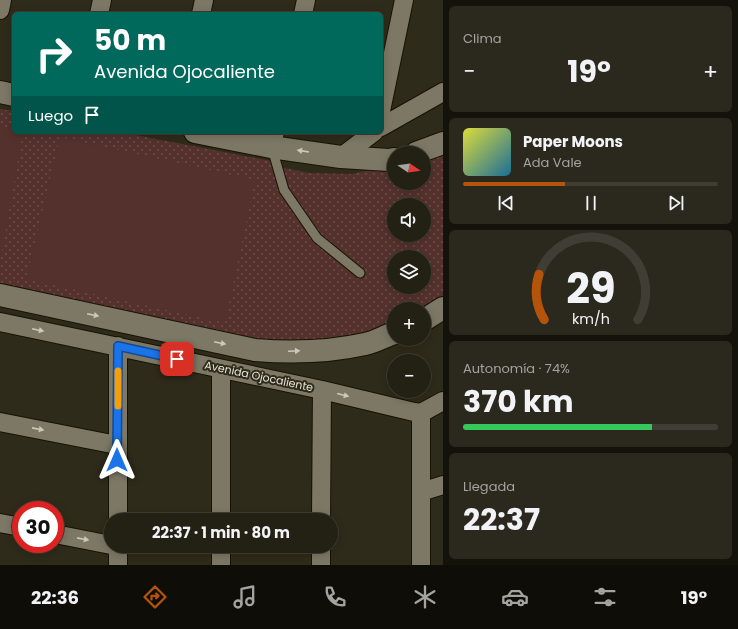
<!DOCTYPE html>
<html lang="es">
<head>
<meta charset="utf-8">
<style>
	body { margin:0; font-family:Poppins,sans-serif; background:#2b281d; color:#f1f3f6; height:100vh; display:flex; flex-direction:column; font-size:15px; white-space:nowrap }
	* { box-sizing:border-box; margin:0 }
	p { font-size:13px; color:#a3a3a0 }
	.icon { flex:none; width:22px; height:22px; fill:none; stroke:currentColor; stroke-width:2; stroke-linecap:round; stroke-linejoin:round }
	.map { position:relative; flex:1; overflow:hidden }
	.sheet { display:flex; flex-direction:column; gap:6px; padding:6px; background:#13120b; width:295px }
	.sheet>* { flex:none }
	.banner { position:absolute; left:12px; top:12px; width:371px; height:122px; border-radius:6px; box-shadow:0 2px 10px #0003,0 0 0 1px #403e34; background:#00695c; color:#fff; overflow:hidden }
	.needle { width:26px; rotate:103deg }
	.tools { position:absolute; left:387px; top:146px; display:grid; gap:8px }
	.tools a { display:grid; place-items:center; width:44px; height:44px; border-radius:50%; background:#232014; box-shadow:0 2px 10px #0003,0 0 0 1px #403e34; font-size:20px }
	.speed { position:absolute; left:12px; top:501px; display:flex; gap:8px; font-size:20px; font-weight:700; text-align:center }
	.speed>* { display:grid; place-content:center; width:52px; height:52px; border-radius:50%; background:#232014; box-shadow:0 2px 10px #0003,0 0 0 1px #403e34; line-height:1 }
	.speed .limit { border:6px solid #d22; background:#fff; color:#111 }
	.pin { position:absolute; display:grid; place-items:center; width:34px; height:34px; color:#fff; margin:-17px; border-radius:8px; box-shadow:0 2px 6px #0006 }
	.me { position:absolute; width:44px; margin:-22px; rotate:0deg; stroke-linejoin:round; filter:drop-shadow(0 0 3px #0008) }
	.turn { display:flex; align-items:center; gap:14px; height:84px; padding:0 16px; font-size:18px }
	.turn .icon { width:52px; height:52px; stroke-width:2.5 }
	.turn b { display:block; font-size:28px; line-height:34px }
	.then { display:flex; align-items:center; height:38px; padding:0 16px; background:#0003; gap:8px; font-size:15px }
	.big { font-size:30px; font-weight:700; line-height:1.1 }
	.sheet .card { flex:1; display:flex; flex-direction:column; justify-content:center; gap:6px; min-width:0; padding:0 14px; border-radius:6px; background:#2b281d }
	.sheet .dial { align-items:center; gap:0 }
	.dial svg { height:104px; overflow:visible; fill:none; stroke:#403e34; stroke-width:7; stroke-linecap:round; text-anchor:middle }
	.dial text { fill:#f1f3f6; stroke:none }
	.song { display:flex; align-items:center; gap:12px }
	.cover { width:48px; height:48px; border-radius:6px; background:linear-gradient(135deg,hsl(60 70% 55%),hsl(200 70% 35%)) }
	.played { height:4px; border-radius:2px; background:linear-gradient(90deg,#b45309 40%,#403e34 40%) }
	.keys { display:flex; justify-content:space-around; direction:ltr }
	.heat { display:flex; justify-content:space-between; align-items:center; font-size:22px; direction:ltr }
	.charge { height:6px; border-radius:3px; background:linear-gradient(90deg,#34c759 74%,#403e34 0) }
	.trip { position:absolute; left:104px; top:513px; width:234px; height:40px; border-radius:20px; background:#232014; box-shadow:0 2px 10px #0003,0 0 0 1px #403e34; font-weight:700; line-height:40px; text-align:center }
	.menu { display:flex; height:64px; justify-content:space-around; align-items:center; background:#0e0d08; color:#a3a3a0 }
	.menu .icon { width:28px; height:28px }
	.menu .selected { color:#b45309 }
	.menu b { font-size:18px; color:#f1f3f6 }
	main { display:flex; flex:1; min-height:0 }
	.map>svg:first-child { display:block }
	.grass { fill:url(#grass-dots); fill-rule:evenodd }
	.park { fill:#54312c }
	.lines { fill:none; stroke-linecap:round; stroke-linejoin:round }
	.service-casing { stroke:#171304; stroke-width:11 }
	.minor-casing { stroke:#171304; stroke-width:20 }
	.secondary-casing { stroke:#171304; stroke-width:24 }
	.service { stroke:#7d7865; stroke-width:9 }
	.minor { stroke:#7d7865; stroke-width:18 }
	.secondary { stroke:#7d7865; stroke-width:22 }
	.oneway { fill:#ccc8bb }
	.route-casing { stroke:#114b97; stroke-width:10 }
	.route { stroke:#1a73e8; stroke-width:7 }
	.slow { stroke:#f59e0b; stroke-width:7 }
	.labels { text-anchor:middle; stroke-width:4; stroke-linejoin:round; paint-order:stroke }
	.street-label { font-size:11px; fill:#e6e3d8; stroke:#2f2b1a }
</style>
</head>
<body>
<main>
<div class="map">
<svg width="443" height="565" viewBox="0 0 443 565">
	<defs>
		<pattern id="grass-dots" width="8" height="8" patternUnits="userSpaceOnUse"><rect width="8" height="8" fill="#54312c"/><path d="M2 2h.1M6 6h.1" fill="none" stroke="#6d4f4a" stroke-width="1.8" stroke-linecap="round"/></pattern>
	</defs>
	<rect width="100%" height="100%" fill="#2f2b1a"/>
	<path class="grass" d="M0,109L14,111V132H120L276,162L273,173L280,167L309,173L352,174L394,164V183H424V158L443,152V298L420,309H394V321L369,332L284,345L0,285ZM394,205H424V235H394ZM394,257H424V287H394Z"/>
	<path class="park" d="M0,127L14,130V132H23L0,263Z
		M60,137L255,180L225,323L26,279Z"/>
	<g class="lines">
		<g class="service-casing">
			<path id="service" d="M272,148L284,190L317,238L360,273"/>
		</g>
		<g class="minor-casing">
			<path id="minor" d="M0,10L2,0
				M99,14L102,0
				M201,14L204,0
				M303,14L306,0
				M381,111L404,0
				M381,127L443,92
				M271,147L275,132
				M341,157L374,132
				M0,322L322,390L414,412L421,413L443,401
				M421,413V565
				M0,422L117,445
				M421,492L443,485
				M118,520V346
				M221,520V369
				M321,520L322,390
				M0,523L21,527
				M55,534L111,545
				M118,546V565
				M221,565V546
				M321,565V546"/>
		</g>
		<g class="secondary-casing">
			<path id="secondary" d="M0,92L14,95
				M195,132L271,147L341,157L389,160L394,159
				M416,153L443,143
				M0,295L255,350C291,353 329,352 365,344C375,342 385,336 394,333
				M424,320L443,308"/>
		</g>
		<use href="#service" class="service"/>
		<use href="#minor" class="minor"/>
		<use href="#secondary" class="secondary"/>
	</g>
	<defs><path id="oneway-solid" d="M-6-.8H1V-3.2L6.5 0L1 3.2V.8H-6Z"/></defs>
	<g class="oneway">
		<use href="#oneway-solid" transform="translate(303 151) rotate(-171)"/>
		<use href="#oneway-solid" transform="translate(93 315) rotate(12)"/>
		<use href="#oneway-solid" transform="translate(38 330) rotate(12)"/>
		<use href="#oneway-solid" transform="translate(220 343) rotate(12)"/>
		<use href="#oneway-solid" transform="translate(294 351) rotate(-3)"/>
		<use href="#oneway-solid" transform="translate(343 395) rotate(14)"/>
		<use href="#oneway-solid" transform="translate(38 429) rotate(11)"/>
		<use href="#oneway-solid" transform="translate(83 539) rotate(11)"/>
	</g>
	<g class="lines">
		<g class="route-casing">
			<path id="route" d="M117,460L118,346L177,359"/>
		</g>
		<use href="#route" class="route"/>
		<path class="slow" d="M118,406V371"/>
	</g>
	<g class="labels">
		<g class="street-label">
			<text transform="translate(259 376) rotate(12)" y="4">Avenida Ojocaliente</text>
		</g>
	</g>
</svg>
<div class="tools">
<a><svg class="needle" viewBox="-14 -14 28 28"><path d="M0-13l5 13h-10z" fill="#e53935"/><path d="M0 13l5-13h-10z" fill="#a3a3a0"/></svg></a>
<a><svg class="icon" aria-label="sound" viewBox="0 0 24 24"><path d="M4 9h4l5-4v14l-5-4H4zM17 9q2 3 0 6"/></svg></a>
<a><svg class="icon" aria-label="layers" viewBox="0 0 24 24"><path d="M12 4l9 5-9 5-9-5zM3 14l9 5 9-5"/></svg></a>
<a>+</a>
<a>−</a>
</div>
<div class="speed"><div class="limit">30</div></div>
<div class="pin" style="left:177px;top:359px;background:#d93025"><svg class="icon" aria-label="arrive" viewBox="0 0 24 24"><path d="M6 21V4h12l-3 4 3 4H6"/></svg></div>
<svg class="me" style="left:117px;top:460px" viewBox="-20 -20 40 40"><path d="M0-17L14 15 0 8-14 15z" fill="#1a73e8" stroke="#fff" stroke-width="4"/></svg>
<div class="trip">22:37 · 1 min · 80 m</div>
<div class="banner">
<div class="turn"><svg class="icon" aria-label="right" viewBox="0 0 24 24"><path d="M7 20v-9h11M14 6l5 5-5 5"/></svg><div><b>50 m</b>Avenida Ojocaliente</div></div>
<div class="then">Luego<svg class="icon" aria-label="arrive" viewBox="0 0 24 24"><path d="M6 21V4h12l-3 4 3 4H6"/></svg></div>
</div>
</div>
<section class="sheet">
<div class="card"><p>Clima</p>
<div class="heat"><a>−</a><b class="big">19°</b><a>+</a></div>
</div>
<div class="card">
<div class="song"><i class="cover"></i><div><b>Paper Moons</b><p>Ada Vale</p></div></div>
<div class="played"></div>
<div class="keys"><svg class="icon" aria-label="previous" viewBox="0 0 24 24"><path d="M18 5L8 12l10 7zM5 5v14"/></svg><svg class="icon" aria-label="pause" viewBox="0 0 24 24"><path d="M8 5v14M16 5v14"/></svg><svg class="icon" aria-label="next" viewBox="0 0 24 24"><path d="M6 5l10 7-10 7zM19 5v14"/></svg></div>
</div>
<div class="card dial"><svg viewBox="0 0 100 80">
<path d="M14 69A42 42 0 1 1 86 69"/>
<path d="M14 69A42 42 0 0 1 10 34" stroke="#b45309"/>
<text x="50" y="56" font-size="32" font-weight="700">29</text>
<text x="50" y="72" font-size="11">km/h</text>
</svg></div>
<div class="card"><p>Autonomía · 74%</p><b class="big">370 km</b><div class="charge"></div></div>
<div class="card"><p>Llegada</p><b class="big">22:37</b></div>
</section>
</main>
<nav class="menu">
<b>22:36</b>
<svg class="icon selected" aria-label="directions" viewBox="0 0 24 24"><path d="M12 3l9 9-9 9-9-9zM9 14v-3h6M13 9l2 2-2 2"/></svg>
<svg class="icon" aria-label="music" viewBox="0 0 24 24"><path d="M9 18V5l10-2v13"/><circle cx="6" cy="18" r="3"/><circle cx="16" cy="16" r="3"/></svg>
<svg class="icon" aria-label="phone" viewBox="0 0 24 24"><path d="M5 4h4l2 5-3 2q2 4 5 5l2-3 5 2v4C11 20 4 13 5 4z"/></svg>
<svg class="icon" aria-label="climate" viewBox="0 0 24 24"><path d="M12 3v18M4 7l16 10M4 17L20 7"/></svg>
<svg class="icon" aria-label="car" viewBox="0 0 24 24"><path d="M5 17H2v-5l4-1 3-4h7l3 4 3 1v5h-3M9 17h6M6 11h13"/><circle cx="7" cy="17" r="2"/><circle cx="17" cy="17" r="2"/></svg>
<svg class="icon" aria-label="filters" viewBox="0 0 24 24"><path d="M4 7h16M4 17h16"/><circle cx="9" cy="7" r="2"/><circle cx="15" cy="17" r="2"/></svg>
<b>19°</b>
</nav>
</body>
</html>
